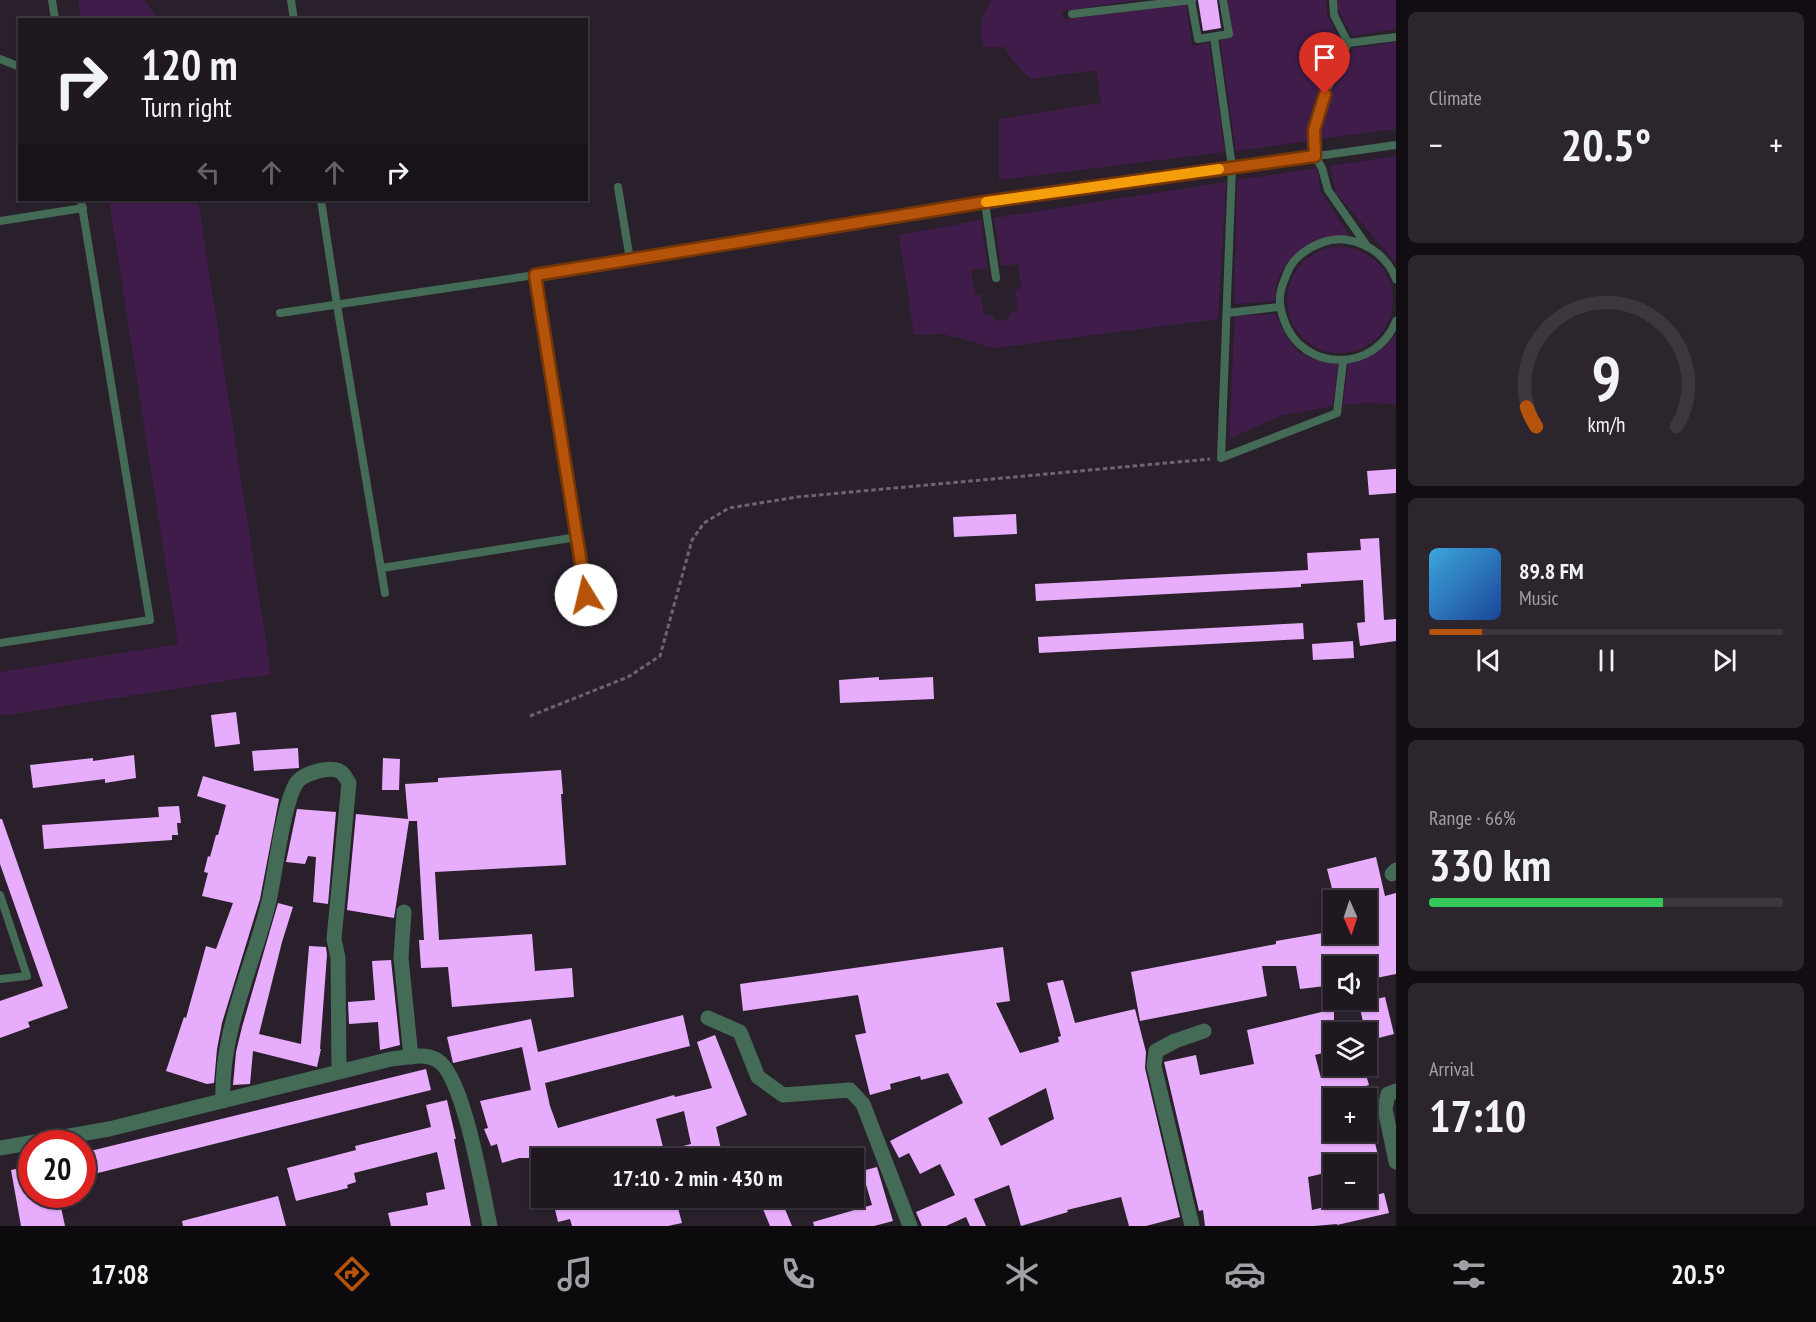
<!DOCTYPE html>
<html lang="en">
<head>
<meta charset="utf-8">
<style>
	body { margin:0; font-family:"PT Sans Narrow",sans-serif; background:#2c252e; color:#f1f3f6; height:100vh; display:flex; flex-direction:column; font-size:22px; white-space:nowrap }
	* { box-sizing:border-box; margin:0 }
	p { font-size:20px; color:#a1a0a5 }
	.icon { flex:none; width:33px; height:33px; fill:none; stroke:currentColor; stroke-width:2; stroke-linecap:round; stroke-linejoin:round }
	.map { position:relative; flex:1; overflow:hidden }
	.details { display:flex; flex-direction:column; gap:12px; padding:12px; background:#110d12; width:420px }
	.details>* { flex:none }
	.top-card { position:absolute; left:18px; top:18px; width:570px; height:183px; border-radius:0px; box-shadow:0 2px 4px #0004,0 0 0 2px #3c373f; background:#1f1821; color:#f1f3f6; overflow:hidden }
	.needle { width:39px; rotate:177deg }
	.tools { position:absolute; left:1323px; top:890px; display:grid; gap:12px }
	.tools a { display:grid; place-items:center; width:54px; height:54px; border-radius:0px; background:#1f1821; box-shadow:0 2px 4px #0004,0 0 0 2px #3c373f; font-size:30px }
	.speed { position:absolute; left:18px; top:1130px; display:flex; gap:12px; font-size:30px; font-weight:700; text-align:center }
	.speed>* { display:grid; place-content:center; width:78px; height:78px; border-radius:50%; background:#1f1821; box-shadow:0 2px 4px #0004,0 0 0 2px #3c373f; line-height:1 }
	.speed .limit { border:9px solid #d22; background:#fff; color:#111 }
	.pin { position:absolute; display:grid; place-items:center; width:51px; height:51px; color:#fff; margin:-62px -26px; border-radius:50% 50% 50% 0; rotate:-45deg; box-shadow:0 0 6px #0007 }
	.pin .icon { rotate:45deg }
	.me { position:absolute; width:66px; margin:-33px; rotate:351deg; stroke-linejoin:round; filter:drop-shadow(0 0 4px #0008) }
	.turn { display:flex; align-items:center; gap:21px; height:126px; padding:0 24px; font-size:27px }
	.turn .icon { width:78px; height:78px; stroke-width:2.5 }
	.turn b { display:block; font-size:42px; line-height:51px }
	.lanes { display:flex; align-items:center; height:57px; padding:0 24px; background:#0003; justify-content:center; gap:30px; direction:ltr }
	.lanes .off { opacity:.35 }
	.big { font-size:45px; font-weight:700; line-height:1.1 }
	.details .card { flex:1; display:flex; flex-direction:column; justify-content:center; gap:9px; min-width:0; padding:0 21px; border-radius:9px; background:#2c252e }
	.details .dial { align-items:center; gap:0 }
	.dial svg { height:156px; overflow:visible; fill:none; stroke:#3c373f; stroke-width:7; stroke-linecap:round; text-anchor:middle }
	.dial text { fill:#f1f3f6; stroke:none }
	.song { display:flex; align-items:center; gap:18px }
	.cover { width:72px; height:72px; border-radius:9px; background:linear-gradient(135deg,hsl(200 70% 55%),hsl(220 70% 35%)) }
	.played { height:6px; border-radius:3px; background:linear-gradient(90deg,#b45309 15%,#3c373f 15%) }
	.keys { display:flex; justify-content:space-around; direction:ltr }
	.heat { display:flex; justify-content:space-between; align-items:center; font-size:33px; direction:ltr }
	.charge { height:9px; border-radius:4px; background:linear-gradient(90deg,#34c759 66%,#3c373f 0) }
	.trip { position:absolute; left:531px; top:1148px; width:333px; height:60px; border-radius:0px; background:#1f1821; box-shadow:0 2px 4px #0004,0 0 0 2px #3c373f; font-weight:700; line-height:60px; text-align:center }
	.dock { display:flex; height:96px; justify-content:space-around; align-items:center; background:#0c0a0d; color:#a1a0a5 }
	.dock .icon { width:42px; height:42px }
	.dock .current { color:#b45309 }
	.dock b { font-size:27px; color:#f1f3f6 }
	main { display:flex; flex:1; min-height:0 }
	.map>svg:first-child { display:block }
	.green { fill:#401c4b }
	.building { fill:#e8acfc; fill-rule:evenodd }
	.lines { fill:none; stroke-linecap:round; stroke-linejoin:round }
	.path { stroke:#6c646f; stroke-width:3; stroke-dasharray:4.5 3; stroke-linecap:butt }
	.service { stroke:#446b56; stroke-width:8 }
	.minor { stroke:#446b56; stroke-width:15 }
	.route-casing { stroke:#753606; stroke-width:15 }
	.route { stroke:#b45309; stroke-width:10 }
	.slow { stroke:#f59e0b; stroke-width:10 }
</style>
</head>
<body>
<main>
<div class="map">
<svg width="1396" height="1226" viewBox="0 0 1396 1226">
	<rect width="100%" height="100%" fill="#29202c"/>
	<path class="green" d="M78,0H144L158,19H81Z
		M992,0H1141L1062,11L1063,19L1186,5L1192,46L1209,43L1225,152L999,180V119L1101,103L1096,70L1030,79L1011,58L1004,47H983C979,29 980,15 992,0Z
		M1227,0H1326L1327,15L1341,42C1327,73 1306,107 1308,141L1236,151L1220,40L1233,37Z
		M1337,0H1396V29L1352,36L1338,9Z
		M1396,42V129L1320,139C1319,113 1342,72 1353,48Z
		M1396,156V263L1336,193L1330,166Z
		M1317,168L1321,192L1349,235C1341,238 1333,236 1325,238C1296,245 1274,272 1275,301L1234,304L1237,180Z
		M1226,182L1218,319L995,348L943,334L914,335L899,235L981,220L988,268L971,270L975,295H981L984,316L991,314L996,321L1008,319L1012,312L1018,310L1015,290L1021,288L1018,264L1001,266L994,218Z
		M109,200H198L271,674L0,716V672L178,644Z
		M1287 300a53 53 0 1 1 106 0a53 53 0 1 1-106 0Z
		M1276,314C1288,346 1302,362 1338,364L1333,406L1280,416L1229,439L1235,316Z
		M1396,334V404L1362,403L1343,405L1348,363C1369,359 1383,351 1396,334Z"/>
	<path class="building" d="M1198,0H1217L1221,28L1203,31Z
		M1396,469V493L1369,495L1367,471Z
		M1016,514L1017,534L954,537L953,517Z
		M1379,538L1384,620L1396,619V641L1360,646L1357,623L1365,622L1363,580L1301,584V587L1036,601L1035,584L1308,570L1307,553L1361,550L1360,539Z
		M1303,623L1304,639L1039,653L1038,637Z
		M1353,641L1354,658L1313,660L1312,644Z
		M879,677V680L933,677L934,699L840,703L839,680Z
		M236,712L240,744L215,747L211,715Z
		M298,748L299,768L254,771L252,751Z
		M134,755L136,778L105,783V779L33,788L30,765L93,758V761Z
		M383,758L400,759L399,790H382Z
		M561,770L563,794H561L566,865L435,872L439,940L532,934L535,971L572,968L574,997L452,1007L448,967L421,968L419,940H424L417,821H409L394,918L347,910L356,814L408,819L405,784L438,782V778Z
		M203,776L279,799L260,899L222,1023L217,1049L214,1083L207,1084L166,1071L184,1017L186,1018L206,946L216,949L233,903L202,896L208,873L204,872L208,856L210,857L216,835H218L226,805L197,796Z
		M179,806L181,823H177L178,835H172V840L44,849L42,825L159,817L158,807Z
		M297,809L336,812L328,904L313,902L316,857L308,856L305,864L286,862Z
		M0,819H2L68,1008L28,1022L30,1027L0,1038V1001L43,986L0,864Z
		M1376,857L1385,896L1396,893V974L1366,980V966H1334V985L1300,989L1296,966H1262L1267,996L1140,1021L1131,972L1276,944V941L1334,931V933H1366V900H1335L1327,869Z
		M278,903L293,907L282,942L259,1034L301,1044L309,946L326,947L327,955L320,1049H321L317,1067L253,1051L250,1084L233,1085L236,1052L242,1027Z
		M1003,947L1010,1001L996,1003L1020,1053L1059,1042L1058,1037L1061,1036L1047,983L1063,980L1075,1023L1135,1009L1146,1052L1145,1068L1180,1217L1146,1226H1129L1121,1197L1067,1210L1068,1212L1021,1226L1009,1185L974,1199L986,1226H970L966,1217L946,1226H922L916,1212L955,1195L940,1164L920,1174L909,1153L899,1158L890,1141L963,1103L948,1073L921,1080L920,1076L890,1084L891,1089L870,1095L855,1035L866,1033L858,995L743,1011L740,984ZM1046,1088L1054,1119L1001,1146L988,1118Z
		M391,960L400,1045L380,1050L378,1022L349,1024L348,1002L375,1000L372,961Z
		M1385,997L1394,1034L1367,1041L1359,1003Z
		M1334,1009V1050L1315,1055L1321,1078L1364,1068L1369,1085L1334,1095V1131H1372L1379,1159L1360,1164H1334V1171L1308,1177L1312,1210L1384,1193L1389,1213L1337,1225V1224L1314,1226H1205L1203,1210L1199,1211L1164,1062L1196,1055L1200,1075L1254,1064L1247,1030Z
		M683,1015L690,1046L545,1083L550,1106L558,1128L674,1095L675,1097L712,1088L697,1042L715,1035L747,1115L716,1127L723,1158H519L502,1163L497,1144L491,1146L484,1129L488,1128L480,1101L531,1090L522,1047L453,1063L447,1037L531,1019L538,1052ZM684,1111L691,1144L664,1151L656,1119Z
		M426,1069L431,1090L82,1177V1153Z
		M447,1100L456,1139H454L471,1226H391L388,1213L428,1205L426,1193L445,1189L437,1152L354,1173L356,1182L347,1185L348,1188L296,1201L287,1168L356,1150L355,1146L431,1127L426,1105Z
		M32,1166V1194H58L65,1226H21L11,1170Z
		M877,1167L893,1221L874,1226H814L813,1222L872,1205L862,1171Z
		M278,1196L286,1226H183L182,1221Z
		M552,1197H675L682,1223L668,1226H572L570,1219L558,1222Z
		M758,1197H780L792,1226H770Z"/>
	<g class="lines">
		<path class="path" d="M530,716L628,677L660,656L692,540L704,523L729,508L797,497L1210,459"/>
		<path class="service" d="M52,0L55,20
			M291,0L294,20
			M1191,0L1198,39L1229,34L1223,0
			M1333,0L1334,15L1348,43
			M1072,14L1192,0
			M1214,37L1232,167L1221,458L1337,413L1343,361
			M0,59L20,67
			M618,187L630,260
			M321,200L337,305L385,593
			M985,203L996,278
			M0,221L83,208
			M1367,246L1328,190L1322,168L1315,156L1313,130L1325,94L1348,43L1396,37
			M535,275L586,595
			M1396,279C1388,258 1370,244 1348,240C1330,237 1311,245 1298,257C1290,264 1288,271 1284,281C1278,295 1279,306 1284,320C1302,373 1376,373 1396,321
			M280,313L535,275L985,203L1396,145
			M1227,313L1279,307
			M382,568L577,537
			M0,643L150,620L81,200
			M0,895L27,976L0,979"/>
		<path class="minor" d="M1392,874L1396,870
			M404,912L401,958L411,1057
			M708,1018L740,1032L758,1077L783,1095L850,1090L863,1104L910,1226
			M1396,1091L1388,1094L1385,1109L1396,1162
			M223,1101C220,1032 253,967 269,901C275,875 284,797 298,781C306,773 331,765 341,772C344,774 347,780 349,783L334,939L338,958L339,1072
			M0,1148L109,1129L391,1059C405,1058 424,1052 437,1060C464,1075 483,1194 490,1226
			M1192,1226L1154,1066L1156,1051L1175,1041L1204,1031"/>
	</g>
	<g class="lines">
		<g class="route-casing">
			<path id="route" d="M586,595L535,275L985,202L1315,156L1314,130L1325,94"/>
		</g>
		<use href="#route" class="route"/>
		<path class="slow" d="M986,202L1219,169"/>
	</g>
</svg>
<div class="tools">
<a><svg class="needle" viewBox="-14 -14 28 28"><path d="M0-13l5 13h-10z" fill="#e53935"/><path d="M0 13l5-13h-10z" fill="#a1a0a5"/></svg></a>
<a><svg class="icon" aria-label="sound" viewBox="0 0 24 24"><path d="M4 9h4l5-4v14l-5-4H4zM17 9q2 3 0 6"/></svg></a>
<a><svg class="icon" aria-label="layers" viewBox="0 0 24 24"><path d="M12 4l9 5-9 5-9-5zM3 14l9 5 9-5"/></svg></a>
<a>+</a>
<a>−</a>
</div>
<div class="speed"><div class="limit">20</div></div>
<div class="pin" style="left:1325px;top:94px;background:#d93025"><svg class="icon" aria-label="arrive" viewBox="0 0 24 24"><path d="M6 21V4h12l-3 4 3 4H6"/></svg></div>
<svg class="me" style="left:586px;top:595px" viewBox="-20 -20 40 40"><circle r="19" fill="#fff"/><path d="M0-13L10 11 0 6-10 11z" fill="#b45309"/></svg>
<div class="trip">17:10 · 2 min · 430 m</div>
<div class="top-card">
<div class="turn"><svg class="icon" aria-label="right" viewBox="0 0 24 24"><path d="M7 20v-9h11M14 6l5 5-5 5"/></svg><div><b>120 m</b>Turn right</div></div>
<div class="lanes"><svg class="icon off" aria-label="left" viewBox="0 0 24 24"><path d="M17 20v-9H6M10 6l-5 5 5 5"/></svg><svg class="icon off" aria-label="ahead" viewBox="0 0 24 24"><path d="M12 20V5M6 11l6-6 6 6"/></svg><svg class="icon off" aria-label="ahead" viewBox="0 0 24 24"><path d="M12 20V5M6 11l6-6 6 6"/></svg><svg class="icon" aria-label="right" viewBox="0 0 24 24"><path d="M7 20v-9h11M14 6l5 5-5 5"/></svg></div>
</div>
</div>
<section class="details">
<div class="card"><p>Climate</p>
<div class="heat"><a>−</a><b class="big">20.5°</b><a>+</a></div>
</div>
<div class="card dial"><svg viewBox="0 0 100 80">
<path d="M14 69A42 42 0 1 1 86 69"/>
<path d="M14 69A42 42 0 0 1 9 59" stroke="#b45309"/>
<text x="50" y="56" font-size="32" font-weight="700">9</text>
<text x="50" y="72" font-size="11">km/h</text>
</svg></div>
<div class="card">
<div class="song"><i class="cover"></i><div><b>89.8 FM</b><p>Music</p></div></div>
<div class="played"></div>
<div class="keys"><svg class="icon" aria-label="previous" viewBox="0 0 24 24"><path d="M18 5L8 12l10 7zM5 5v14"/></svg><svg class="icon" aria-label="pause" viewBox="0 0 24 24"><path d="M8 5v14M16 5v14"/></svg><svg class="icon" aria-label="next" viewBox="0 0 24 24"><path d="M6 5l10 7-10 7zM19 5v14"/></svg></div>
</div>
<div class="card"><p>Range · 66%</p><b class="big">330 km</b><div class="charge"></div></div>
<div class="card"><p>Arrival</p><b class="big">17:10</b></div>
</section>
</main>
<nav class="dock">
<b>17:08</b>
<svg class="icon current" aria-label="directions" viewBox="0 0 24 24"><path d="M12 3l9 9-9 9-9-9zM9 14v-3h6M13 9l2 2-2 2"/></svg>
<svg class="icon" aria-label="music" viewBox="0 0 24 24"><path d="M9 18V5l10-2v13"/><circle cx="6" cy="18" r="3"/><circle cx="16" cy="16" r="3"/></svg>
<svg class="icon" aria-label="phone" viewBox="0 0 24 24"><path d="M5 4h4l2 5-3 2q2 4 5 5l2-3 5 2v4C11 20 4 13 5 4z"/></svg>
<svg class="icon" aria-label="climate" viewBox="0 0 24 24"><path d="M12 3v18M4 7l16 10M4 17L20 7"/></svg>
<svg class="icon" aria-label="car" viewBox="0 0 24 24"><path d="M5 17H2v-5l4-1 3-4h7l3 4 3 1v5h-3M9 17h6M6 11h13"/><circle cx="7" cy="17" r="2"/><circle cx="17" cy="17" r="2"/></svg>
<svg class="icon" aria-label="filters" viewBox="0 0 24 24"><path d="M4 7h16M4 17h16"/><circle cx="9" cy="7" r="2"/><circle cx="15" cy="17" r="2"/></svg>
<b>20.5°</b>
</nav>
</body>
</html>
